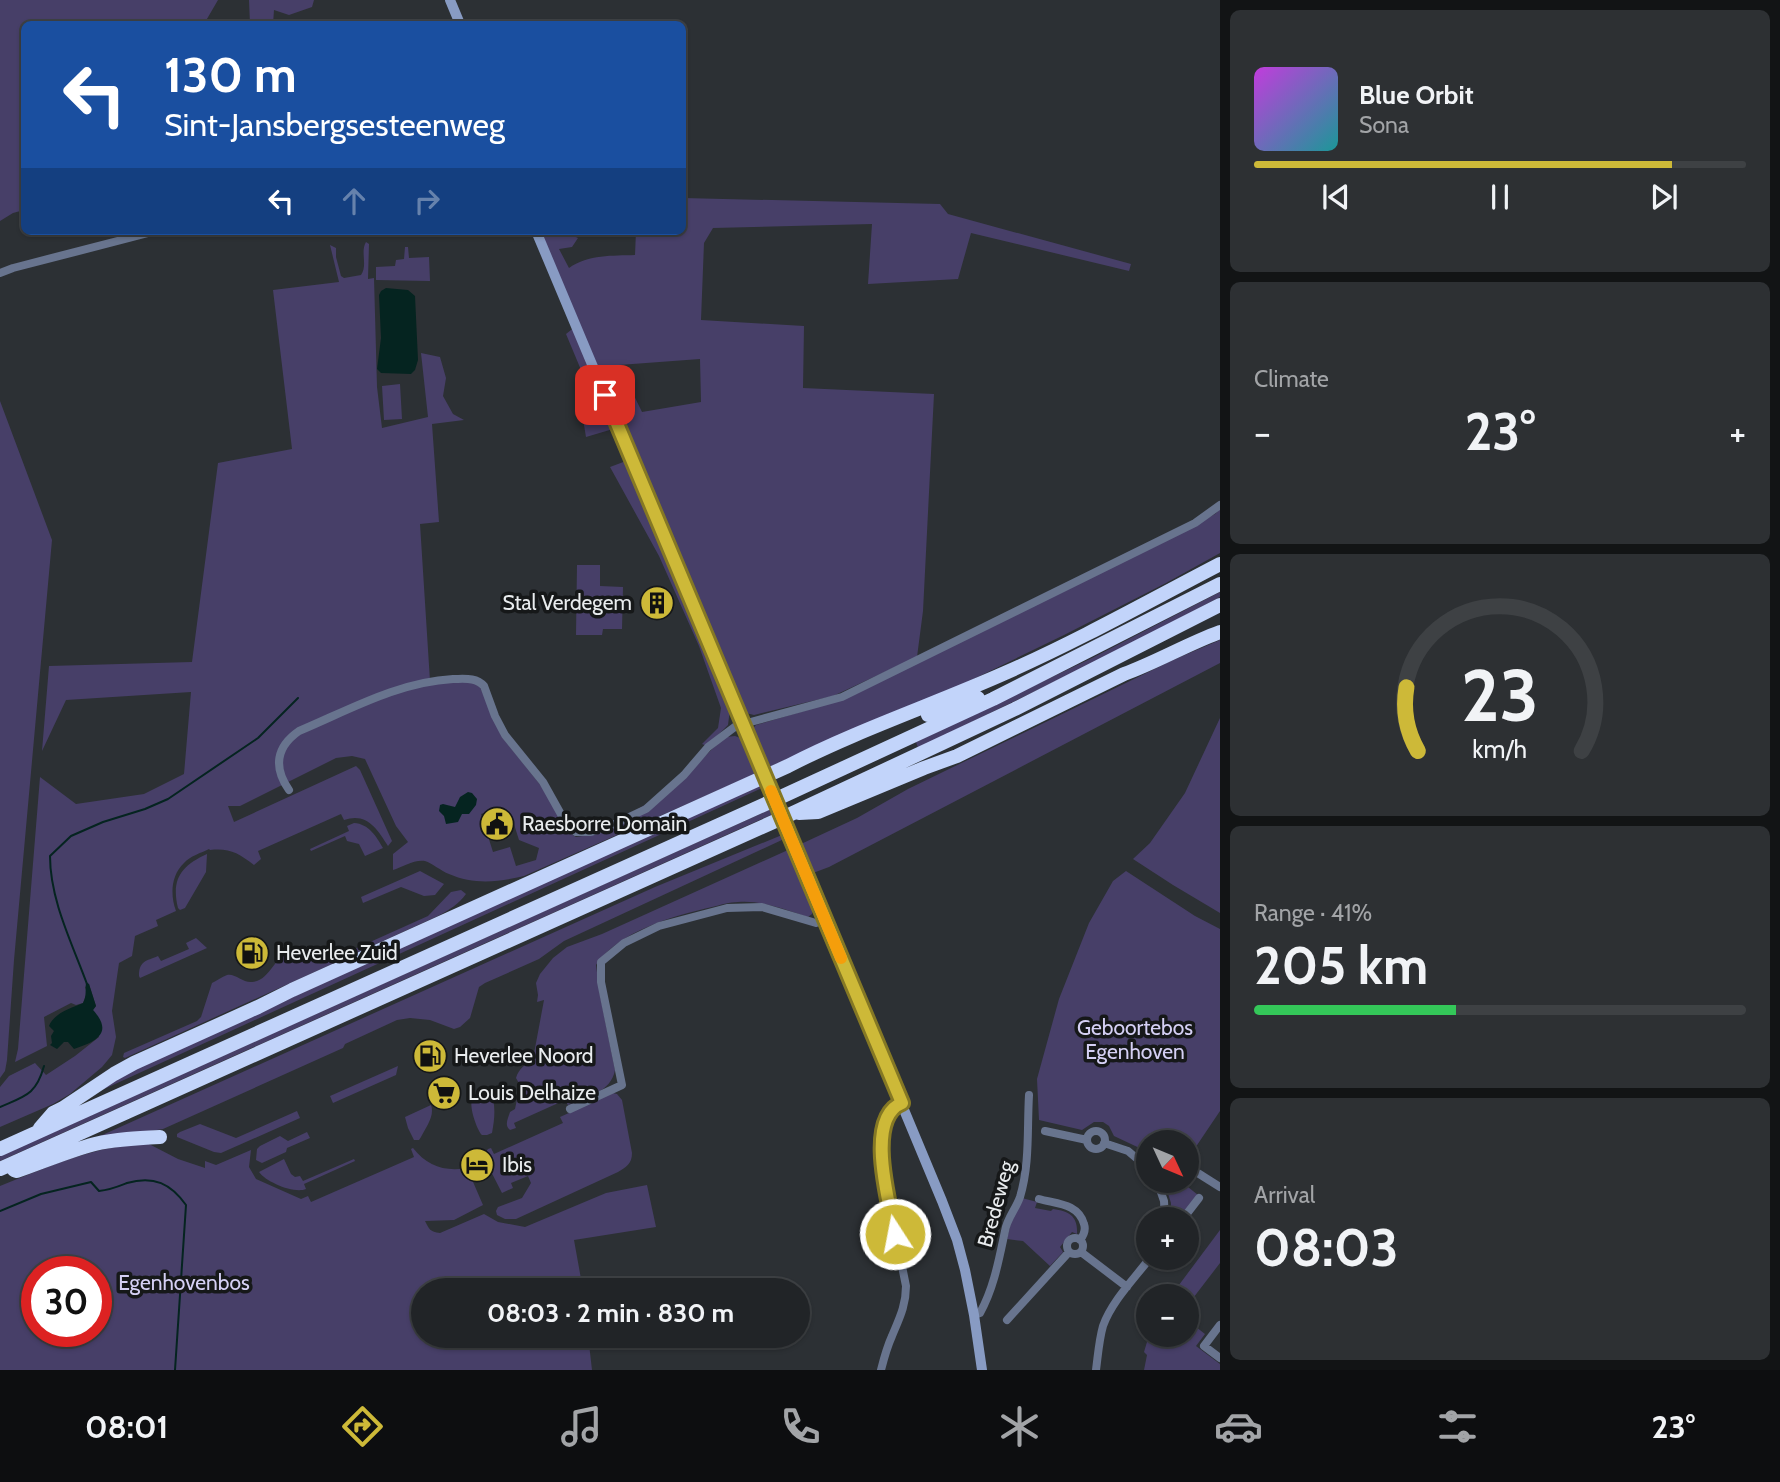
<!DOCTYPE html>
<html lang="en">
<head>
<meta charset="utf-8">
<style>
	body { margin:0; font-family:Cabin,sans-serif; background:#2d3033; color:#f1f3f6; height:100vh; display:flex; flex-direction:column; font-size:26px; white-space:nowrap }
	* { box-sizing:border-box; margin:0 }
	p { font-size:23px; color:#a2a4a7 }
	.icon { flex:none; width:38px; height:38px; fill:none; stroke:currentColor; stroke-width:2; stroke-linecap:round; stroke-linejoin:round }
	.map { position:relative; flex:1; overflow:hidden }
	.sheet { display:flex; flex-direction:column; gap:10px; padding:10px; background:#121415; width:560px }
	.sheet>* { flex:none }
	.top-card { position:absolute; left:21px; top:21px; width:665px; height:214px; border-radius:10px; box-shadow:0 2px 5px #0004,0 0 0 2px #3e4144; background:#1a4fa0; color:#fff; overflow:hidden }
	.needle { width:46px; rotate:134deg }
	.controls { position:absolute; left:1136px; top:1130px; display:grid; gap:14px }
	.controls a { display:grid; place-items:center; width:63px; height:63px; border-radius:50%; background:#212427; box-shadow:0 2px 5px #0004,0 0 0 2px #3e4144; font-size:35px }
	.speed { position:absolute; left:21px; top:1256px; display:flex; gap:14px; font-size:35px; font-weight:700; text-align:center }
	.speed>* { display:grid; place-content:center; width:91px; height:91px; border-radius:50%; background:#212427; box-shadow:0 2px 5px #0004,0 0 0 2px #3e4144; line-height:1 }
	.speed .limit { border:10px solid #d22; background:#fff; color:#111 }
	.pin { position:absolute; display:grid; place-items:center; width:60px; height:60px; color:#fff; margin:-30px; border-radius:14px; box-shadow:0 4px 10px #0006 }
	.me { position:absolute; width:77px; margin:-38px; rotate:349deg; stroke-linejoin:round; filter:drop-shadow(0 0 5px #0008) }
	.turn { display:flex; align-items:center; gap:24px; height:147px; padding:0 28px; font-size:32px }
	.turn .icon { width:91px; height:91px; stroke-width:2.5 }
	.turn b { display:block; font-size:49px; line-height:60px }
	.lanes { display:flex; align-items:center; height:66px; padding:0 28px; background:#0003; justify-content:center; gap:35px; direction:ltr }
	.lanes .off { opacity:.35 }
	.big { font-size:52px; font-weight:700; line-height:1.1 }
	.sheet .widget { flex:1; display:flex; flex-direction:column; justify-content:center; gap:10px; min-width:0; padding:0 24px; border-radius:10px; background:#2d3033 }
	.sheet .dial { align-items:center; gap:0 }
	.dial svg { height:182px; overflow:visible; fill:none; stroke:#3e4144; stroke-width:7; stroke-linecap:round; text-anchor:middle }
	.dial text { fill:#f1f3f6; stroke:none }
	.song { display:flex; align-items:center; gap:21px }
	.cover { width:84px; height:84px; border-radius:10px; background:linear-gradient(135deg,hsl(290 70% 55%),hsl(180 70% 35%)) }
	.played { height:7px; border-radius:4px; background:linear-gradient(90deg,#cdb938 85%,#3e4144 85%) }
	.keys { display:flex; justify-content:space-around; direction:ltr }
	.heat { display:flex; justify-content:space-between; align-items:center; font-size:38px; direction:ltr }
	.charge { height:10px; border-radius:5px; background:linear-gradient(90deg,#34c759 41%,#3e4144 0) }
	.trip { position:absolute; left:411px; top:1278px; width:399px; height:70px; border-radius:35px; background:#212427; box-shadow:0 2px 5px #0004,0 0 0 2px #3e4144; font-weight:700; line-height:70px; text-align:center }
	.tab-bar { display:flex; height:112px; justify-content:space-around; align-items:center; background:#0d0e10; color:#a2a4a7 }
	.tab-bar .icon { width:49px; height:49px }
	.tab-bar .selected { color:#cdb938 }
	.tab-bar b { font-size:32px; color:#f1f3f6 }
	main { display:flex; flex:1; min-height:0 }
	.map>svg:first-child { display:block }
	.green { fill:#473f68; fill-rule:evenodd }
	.water { fill:#052420 }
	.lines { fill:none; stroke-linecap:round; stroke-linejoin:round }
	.stream { stroke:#052420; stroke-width:2 }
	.minor { stroke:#68748e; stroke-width:8 }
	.secondary { stroke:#889bc3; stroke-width:10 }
	.motorway { stroke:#c2d4fa; stroke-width:14 }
	.secondary-bridge { stroke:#889bc3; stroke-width:10 }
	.route-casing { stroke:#857824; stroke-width:18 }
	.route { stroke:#cdb938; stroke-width:12 }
	.slow { stroke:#f59e0b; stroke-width:12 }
	.labels { text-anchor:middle; stroke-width:7; stroke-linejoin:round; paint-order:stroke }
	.poi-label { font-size:21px; fill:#e9ecee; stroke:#161819; text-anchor:start }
	.park-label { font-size:21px; fill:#d5d0f4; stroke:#161819 }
	.street-label { font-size:21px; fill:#e9ecee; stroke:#161819 }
</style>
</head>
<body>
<main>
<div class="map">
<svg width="1220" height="1370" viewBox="0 0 1220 1370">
	<rect width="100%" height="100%" fill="#2c3034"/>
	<path class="green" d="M0,0H218L204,24H24V210L13,213L0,221Z
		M249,0H314L312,7L289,15L274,10L273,24H250Z
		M683,198L940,204L948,214L1131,264L1129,271L971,233L958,279L868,284L872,224L713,228L704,243L701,320L804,326L803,388L934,394L923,611L917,657L833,696L754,715L730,709L728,725L707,746L702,744L718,728L721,708L699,646L659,556L610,467L626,461L613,429L586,437L583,419L599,413L566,334L576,326L536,231H563L578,238L572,247L559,249L569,268C589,254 612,256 635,255L636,231H682ZM700,359L701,402L642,412L619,365Z
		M366,242L369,244L368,279L374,278L377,387L382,428L428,417L421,353L440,357L446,378L443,396L453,414L464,420L432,424L439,522L420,524L430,681L472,682L480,687L502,737L542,787L567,831L576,837L596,834L675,787L712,749L726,737L735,736L743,739L755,774L524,876C499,882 474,885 449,874C441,871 432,863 425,861C415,859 402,867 393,870V854L408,842L396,826L365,759L352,756L336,758L240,806H228L234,822L356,766L360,770L392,841L388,846C377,828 366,812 344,820L341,814L258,851L261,859L254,865C238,853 230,848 210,850L209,849C201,853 190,856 184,863C171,875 170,895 176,911L156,920L158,926L135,936L132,956L119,963L112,1011L116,1037L112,1055L102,1067L70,1094L53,1104L0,1127V1087L9,1076L35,1063L46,1075L75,1056L99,1037L93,1010L96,1006L89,984L85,987L87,993L83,1003L76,1005L71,1003L44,1017L47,1046L15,1062L18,1049L40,777L76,804L144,794L184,774L191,692L66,700L42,751L49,666L192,662L218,463L292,449L273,290L339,282L330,245L336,248V257L341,276L344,278L361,275C368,265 360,252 366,242ZM497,809L501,819L512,818L519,840L539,848L536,860L516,866L510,847L493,852L481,814Z
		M405,247H408L409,258L429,257L430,281L376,280V267L395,266L396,260L404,259Z
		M400,384L402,419L384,420L382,386Z
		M0,401L52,540L14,960L7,1060L5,1071L0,1078Z
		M1220,509V553L1166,583L1064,635L953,689L769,767L753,733V728L756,725L814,708L1173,537L1215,514Z
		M577,565H600V586L623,587L622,629H603L602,635H576Z
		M1220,592V597C1121,650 1019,699 918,748L916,742L1092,658Z
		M1220,640V663L829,867L813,873L801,844L857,818L908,789L1173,660Z
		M1220,718V913L1173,885L1133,859L1150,843L1185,793Z
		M760,784L762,788L102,1090L119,1076Z
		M771,809L773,814L0,1161V1156Z
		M354,823C369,824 376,836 383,848L365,856L359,844L347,841L345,836L311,851L310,849L349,831L347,826Z
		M782,835L784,839L564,941L539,959L485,983L479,987L470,1018L460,1027L454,1029L430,1020L410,1018L397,1020L345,1044L343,1048L163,1129L89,1141L655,887Z
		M788,850L813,905L812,914L808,917C786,910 762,900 738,902C730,902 720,905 712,907C673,916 619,931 596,965L600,995L615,1070C611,1092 587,1097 568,1105L565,1100L514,1123L516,1128L510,1130C504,1125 508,1119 510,1112L515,1109L520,1085L516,1078C519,1068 525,1065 533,1059L544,1000L537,1002L538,995L536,983L540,974L553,958L567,947L602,934Z
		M207,854L206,872L185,908L180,910L178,908C171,879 181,866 207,854Z
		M420,871L444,884L435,895L424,896L401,887L363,903L361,897Z
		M1126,871L1195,916L1220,929V1111L1187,1160L1186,1143H1148V1152L1114,1136L1109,1126L1103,1122H1094L1082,1130L1039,1120L1037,1079L1059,999L1089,923L1113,881Z
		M461,890L466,894C459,904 449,910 438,916L125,1058L123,1057L124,1053L197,1021L201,1017L212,983C216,981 222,977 227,975C235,973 243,983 252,982C272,981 275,949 295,954C304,956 312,962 321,964L428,916L451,892Z
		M196,938L207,948L140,978L139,976C139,961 146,961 158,956L161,961L189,949L186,943Z
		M398,1066L396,1075L333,1103L330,1096Z
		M486,1087L490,1089C496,1103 495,1118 492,1133L487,1135H482C477,1130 469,1107 472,1100C475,1096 482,1091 486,1087Z
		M613,1093L617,1094L622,1100L632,1153C632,1164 626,1167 618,1172L516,1219H505L497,1215L496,1211L498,1207L522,1198L531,1183L528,1176L511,1183L513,1188L502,1193L483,1156L488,1149L491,1148L494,1154L563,1123L560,1117Z
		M431,1105C435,1116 426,1127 421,1137L419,1140H414L408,1128L405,1117Z
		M297,1111L300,1118L221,1153L214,1152L177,1137V1134L180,1132L200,1124L236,1138Z
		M307,1132L310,1138L287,1148L286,1152L262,1163L256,1160L257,1149L260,1146L280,1136L288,1141Z
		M149,1144L178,1159L205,1168V1161L216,1165L251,1150L249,1167L256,1179L301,1199L308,1196L311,1202L414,1157L411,1149L413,1148C427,1166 445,1172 467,1168L483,1205L454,1220L425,1221C429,1229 430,1232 440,1233L484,1214L498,1222L525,1227L606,1193L647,1185L656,1227L574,1240L583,1290H424V1335H588L592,1370H0V1186C38,1171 75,1154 116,1147C126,1145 138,1145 149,1144ZM37,1272H96V1332H37Z
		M284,1159L291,1174L295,1177L300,1176L303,1181L354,1159L355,1161L304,1184L306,1189C294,1194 266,1182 259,1172Z
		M1164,1181H1185L1188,1187L1198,1195L1179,1220H1171V1203Z
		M1022,1198L1037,1202L1035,1208L1051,1211L1053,1209C1070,1211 1078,1217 1077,1234L1072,1232L1060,1247L1063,1252L1050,1266L1023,1241L1007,1239L1012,1218Z
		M1220,1230V1263L1187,1306L1186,1297H1170Z
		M1187,1320L1205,1334L1196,1346L1220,1364V1370H1144L1147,1355L1144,1352L1147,1342L1146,1337L1186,1335Z"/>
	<path class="water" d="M386,288L408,290L415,296L418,360L415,370L411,374L381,373L377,369L381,338L379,295L381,291Z
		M468,792L472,793L477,799L476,805L469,814H462L458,822L446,824L444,816L439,811L440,805L443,804L455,807L460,797Z
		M86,982L89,984L96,1006L93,1010C114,1033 96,1042 74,1049L68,1042H64L57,1049L50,1045L52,1043L51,1036L54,1031L49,1026C54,1013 71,1008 83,1003C87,995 85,990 86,982Z"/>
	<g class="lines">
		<path class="stream" d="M87,984C72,943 50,900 50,856L71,836L103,822L145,809L168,799L258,738L298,698
			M0,1107C25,1096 36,1095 44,1066
			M0,1211L41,1194L91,1182L99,1191C110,1190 117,1187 127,1183C154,1175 171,1184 186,1205L175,1370"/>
		<path class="minor" d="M0,273L13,268L156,231
			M289,790C273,767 276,747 299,731C349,710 398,682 453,679C464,679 476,677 484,686L495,716L505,735L543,782L567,825L576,832H591L608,827L646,809L684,775L708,747L736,726L842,697L1195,523L1220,505
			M570,1109L622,1085L601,982V962L624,943L659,926L727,908L762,907L816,923L819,922
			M1045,1131L1087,1140
			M1087 1140a9 9 0 1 1 18 0a9 9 0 1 1-18 0Z
			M1104,1143L1128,1151L1148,1168
			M1193,1170L1220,1187
			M1157,1181L1164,1201L1165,1220
			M1039,1199C1056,1204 1078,1203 1084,1224C1086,1230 1084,1235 1080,1240
			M1182,1220L1199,1198
			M1067 1246a8 8 0 1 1 16 0a8 8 0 1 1-16 0Z
			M1081,1252L1127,1287
			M974,1315L980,1313C994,1288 999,1259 1005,1231C1007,1218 1016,1209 1020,1197C1030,1164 1027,1129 1029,1095
			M1007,1320L1069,1252
			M1220,1325L1204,1346L1220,1358
			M881,1370C884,1358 887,1347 892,1336C899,1319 906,1306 906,1286L881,1163C880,1144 881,1111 902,1103
			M1096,1370C1098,1355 1099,1340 1103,1326C1112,1301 1134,1279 1150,1258"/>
		<path class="secondary" d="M450,0L460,24
			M536,231L754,750
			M802,865L942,1201L957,1240L965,1270L974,1315L982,1370"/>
		<path class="motorway" d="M928,715L978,698
			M799,813L818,812L924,768L957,756L1124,674C1157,662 1187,644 1220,632
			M40,1128L53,1113L63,1108L114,1074L134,1063L258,1007L292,990L788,766C858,730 933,705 1005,673C1078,641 1149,601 1220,564
			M0,1149L783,796L993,699L1220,584
			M0,1169L791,814L1015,709L1220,605
			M14,1170L17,1171C43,1162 68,1151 95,1144C116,1139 138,1138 160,1137"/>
		<path class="secondary-bridge" d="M754,750L802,865"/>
	</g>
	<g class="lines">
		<g class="route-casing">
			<path id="route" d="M605,395L902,1103C864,1118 890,1205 895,1234"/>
		</g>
		<use href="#route" class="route"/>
		<path class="slow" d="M771,791L841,958"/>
	</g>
	<defs>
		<g id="building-disc" transform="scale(1.75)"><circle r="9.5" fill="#cdb938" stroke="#161819"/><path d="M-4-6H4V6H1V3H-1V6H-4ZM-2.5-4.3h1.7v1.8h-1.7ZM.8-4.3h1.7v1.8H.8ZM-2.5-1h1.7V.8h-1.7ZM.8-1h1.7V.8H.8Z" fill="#111"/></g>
		<g id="civic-disc" transform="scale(1.75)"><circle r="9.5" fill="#cdb938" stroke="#161819"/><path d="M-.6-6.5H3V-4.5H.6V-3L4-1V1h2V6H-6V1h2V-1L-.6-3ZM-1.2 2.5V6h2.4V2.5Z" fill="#111"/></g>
		<g id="fuel-disc" transform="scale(1.75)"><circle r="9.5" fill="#cdb938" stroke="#161819"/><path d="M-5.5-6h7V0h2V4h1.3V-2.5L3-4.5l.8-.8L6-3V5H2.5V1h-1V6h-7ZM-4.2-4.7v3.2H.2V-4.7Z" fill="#111"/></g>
		<g id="supermarket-disc" transform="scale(1.75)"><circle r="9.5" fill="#cdb938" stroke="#161819"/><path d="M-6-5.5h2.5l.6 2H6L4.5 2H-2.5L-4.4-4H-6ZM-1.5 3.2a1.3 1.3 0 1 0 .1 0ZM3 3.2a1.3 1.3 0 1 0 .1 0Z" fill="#111"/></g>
		<g id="hotel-disc" transform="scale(1.75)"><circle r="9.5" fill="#cdb938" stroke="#161819"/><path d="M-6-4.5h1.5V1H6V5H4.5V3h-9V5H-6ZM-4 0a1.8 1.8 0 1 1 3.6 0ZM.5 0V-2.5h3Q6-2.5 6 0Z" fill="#111"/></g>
	</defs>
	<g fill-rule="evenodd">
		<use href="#building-disc" x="657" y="603"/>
		<use href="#civic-disc" x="497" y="824"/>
		<use href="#fuel-disc" x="252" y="953"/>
		<use href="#fuel-disc" x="430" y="1056"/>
		<use href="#supermarket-disc" x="444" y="1093"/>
		<use href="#hotel-disc" x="477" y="1165"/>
	</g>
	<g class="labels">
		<g class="poi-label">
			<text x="632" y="610" text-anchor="end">Stal Verdegem</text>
			<text x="522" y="831">Raesborre Domain</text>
			<text x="276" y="960">Heverlee Zuid</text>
			<text x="454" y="1063">Heverlee Noord</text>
			<text x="468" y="1100">Louis Delhaize</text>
			<text x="502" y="1172">Ibis</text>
		</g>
		<g class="park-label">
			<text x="1135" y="1035">Geboortebos<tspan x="1135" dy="24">Egenhoven</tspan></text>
			<text x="184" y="1290">Egenhovenbos</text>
		</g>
		<g class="street-label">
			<text transform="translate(996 1204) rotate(-75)" y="7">Bredeweg</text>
		</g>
	</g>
</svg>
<div class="controls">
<a><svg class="needle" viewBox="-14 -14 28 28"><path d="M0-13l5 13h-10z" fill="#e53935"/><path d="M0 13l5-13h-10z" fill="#a2a4a7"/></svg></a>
<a>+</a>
<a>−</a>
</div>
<div class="speed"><div class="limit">30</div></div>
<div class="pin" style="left:605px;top:395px;background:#d93025"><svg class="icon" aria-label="arrive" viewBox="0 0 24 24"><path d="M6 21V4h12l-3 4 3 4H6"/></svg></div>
<svg class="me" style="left:895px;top:1234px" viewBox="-20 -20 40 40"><circle r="17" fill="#cdb938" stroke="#fff" stroke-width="3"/><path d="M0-11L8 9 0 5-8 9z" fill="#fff"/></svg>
<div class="trip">08:03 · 2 min · 830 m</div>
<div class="top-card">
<div class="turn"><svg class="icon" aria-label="left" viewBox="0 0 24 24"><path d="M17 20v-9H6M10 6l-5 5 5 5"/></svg><div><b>130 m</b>Sint-Jansbergsesteenweg</div></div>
<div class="lanes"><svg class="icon" aria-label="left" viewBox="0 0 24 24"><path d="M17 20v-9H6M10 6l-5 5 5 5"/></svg><svg class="icon off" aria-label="ahead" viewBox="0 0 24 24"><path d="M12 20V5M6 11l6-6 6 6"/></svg><svg class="icon off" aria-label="right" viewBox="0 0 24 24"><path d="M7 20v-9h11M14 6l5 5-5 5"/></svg></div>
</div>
</div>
<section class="sheet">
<div class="widget">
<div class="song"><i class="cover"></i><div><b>Blue Orbit</b><p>Sona</p></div></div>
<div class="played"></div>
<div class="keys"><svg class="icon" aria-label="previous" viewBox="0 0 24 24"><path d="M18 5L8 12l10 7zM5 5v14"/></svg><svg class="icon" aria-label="pause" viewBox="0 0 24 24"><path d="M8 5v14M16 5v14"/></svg><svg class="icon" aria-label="next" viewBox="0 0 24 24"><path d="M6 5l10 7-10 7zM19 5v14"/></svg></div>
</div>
<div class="widget"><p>Climate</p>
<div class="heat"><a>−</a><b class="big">23°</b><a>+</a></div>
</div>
<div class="widget dial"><svg viewBox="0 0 100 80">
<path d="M14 69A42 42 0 1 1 86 69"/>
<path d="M14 69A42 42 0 0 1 9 41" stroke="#cdb938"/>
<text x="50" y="56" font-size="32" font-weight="700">23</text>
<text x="50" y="72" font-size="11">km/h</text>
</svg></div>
<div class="widget"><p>Range · 41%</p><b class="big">205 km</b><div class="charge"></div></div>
<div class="widget"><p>Arrival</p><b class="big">08:03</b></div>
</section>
</main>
<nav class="tab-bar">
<b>08:01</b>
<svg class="icon selected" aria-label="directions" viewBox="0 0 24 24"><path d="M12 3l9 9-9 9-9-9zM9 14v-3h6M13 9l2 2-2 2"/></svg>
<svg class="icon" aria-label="music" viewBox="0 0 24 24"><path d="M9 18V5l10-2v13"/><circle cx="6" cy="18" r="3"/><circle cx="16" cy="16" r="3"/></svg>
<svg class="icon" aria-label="phone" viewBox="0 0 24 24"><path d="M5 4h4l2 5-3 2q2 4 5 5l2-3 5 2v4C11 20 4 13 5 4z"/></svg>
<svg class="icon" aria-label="climate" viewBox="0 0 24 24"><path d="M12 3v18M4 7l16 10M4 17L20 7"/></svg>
<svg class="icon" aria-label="car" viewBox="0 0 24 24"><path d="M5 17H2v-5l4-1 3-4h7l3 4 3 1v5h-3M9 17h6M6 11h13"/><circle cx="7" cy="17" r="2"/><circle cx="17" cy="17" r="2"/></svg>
<svg class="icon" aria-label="filters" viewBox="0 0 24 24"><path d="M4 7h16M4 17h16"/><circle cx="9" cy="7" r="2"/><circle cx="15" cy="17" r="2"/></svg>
<b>23°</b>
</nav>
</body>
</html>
